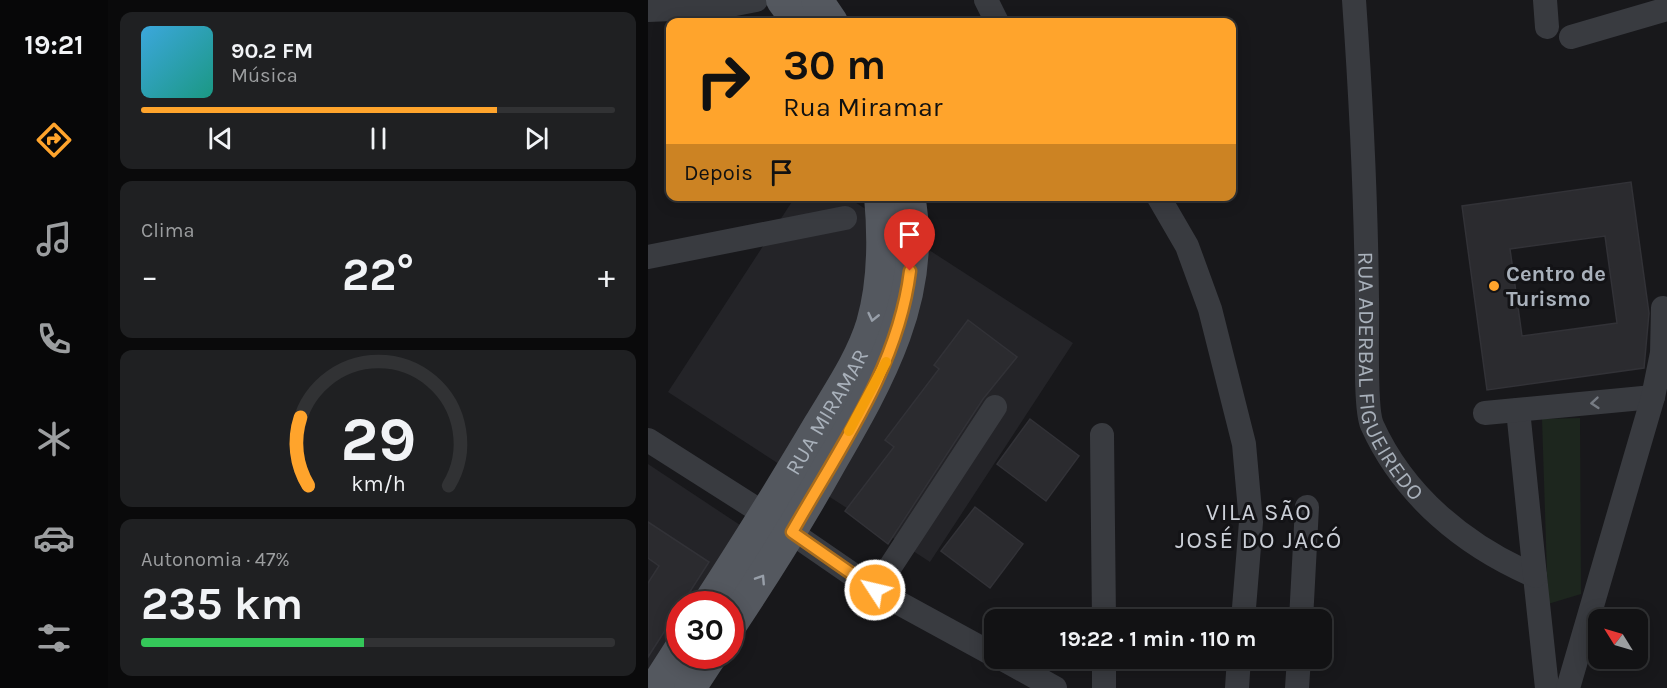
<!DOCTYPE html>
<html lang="pt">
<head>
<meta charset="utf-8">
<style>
	body { margin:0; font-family:Karla,sans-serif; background:#1f2022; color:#f1f3f6; height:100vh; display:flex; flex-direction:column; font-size:22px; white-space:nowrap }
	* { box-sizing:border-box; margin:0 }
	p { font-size:20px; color:#9c9ea0 }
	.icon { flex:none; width:33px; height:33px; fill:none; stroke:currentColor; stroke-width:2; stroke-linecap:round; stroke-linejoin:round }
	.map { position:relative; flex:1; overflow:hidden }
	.drawer { display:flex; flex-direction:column; gap:12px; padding:12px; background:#0a0a0b; width:540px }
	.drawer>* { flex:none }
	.hud { position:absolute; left:18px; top:18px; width:570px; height:183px; border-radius:12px; box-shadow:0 3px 15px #0003,0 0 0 2px #313234; background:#ffa42c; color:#111; overflow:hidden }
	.needle { width:39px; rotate:307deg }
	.buttons { position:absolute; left:940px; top:609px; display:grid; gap:12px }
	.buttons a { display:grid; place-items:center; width:60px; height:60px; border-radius:12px; background:#121214; box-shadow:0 3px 15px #0003,0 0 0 2px #313234; font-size:30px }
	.speed { position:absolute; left:18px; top:591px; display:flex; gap:12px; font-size:30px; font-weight:700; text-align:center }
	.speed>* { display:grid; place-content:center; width:78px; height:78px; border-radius:50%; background:#121214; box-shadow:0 3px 15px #0003,0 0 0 2px #313234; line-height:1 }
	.speed .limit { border:9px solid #d22; background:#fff; color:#111 }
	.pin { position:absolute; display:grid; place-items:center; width:51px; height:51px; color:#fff; margin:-62px -26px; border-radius:50% 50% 50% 0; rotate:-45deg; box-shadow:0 0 6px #0007 }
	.pin .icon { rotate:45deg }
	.me { position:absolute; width:66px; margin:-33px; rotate:305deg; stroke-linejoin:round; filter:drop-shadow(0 0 4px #0008) }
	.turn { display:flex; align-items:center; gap:21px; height:126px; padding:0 18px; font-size:27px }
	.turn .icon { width:78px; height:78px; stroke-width:2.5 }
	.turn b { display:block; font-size:42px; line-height:51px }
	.then { display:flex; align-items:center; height:57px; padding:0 18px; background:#0003; gap:12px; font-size:22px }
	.big { font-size:45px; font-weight:700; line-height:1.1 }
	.drawer .tile { flex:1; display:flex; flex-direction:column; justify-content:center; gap:9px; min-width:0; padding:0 21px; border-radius:12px; background:#1f2022 }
	.drawer .dial { align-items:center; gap:0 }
	.dial svg { height:156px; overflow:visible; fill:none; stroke:#313234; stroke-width:7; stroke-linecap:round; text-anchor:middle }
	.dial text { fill:#f1f3f6; stroke:none }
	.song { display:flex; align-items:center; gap:18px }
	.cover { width:72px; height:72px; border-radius:9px; background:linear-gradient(135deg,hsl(200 70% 55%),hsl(170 70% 35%)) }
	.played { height:6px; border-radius:3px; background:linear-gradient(90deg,#ffa42c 75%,#313234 75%) }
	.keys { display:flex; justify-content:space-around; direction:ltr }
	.heat { display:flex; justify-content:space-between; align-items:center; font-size:33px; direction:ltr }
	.charge { height:9px; border-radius:4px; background:linear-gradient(90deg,#34c759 47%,#313234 0) }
	.trip { position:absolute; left:336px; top:609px; width:348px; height:60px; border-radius:12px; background:#121214; box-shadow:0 3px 15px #0003,0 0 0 2px #313234; font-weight:700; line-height:60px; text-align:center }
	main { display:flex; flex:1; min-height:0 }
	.tab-bar { display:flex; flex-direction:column; width:108px; justify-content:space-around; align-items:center; background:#070708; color:#9c9ea0 }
	.tab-bar .icon { width:42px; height:42px }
	.tab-bar .current { color:#ffa42c }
	.tab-bar b { font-size:27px; color:#f1f3f6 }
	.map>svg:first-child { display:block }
	.built { fill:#242428 }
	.green { fill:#1d261e }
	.building { fill:#2b2b2f; stroke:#323237; stroke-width:1.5; fill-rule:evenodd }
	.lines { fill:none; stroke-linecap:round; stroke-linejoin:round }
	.minor { stroke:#393b40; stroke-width:24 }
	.major { stroke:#54585f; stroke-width:32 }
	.oneway { stroke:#989fa9 }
	.oneway2 { stroke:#777c84 }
	.route-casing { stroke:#a66b1d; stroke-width:15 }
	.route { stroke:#ffa42c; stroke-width:10 }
	.slow { stroke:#f59e0b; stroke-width:10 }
	.poi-dot { fill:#ffa42c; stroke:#131316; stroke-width:2 }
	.labels { text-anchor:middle; stroke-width:6; stroke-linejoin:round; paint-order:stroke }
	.poi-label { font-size:22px; font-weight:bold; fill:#a9b1bb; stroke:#131316; text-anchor:start }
	.street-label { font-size:22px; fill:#a9b1bb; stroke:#131316 }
	.neighbourhood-label { font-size:24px; letter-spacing:1.5px; fill:#cbcfd7; stroke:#131316 }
</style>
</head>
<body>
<main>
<nav class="tab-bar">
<b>19:21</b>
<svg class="icon current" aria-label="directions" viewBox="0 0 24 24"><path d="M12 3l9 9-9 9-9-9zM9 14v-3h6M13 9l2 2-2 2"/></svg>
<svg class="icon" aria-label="music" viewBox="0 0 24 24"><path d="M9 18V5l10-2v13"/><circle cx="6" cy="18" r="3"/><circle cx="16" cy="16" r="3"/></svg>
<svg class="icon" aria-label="phone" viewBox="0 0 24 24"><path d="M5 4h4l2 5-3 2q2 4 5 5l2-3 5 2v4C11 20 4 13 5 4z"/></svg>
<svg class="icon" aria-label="climate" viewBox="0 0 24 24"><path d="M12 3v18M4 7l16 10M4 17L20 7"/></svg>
<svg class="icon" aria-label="car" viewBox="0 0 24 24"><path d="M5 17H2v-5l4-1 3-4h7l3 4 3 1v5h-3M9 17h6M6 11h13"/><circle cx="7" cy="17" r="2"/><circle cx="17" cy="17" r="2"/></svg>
<svg class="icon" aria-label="filters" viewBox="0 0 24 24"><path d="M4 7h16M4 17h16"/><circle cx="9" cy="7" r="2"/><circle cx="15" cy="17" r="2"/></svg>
</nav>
<section class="drawer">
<div class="tile">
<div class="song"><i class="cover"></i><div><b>90.2 FM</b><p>Música</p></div></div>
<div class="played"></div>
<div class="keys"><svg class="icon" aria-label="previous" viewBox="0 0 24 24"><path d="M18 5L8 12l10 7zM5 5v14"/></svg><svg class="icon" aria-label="pause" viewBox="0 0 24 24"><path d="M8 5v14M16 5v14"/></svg><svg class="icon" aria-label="next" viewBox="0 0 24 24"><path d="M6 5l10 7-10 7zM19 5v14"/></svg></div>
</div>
<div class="tile"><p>Clima</p>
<div class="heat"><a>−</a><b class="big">22°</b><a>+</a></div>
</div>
<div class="tile dial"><svg viewBox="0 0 100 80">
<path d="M14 69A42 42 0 1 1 86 69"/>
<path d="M14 69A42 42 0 0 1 10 34" stroke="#ffa42c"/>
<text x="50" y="56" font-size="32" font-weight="700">29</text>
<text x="50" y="72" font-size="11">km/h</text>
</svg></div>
<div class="tile"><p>Autonomia · 47%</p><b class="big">235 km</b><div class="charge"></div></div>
</section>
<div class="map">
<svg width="1019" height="688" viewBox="0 0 1019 688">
	<rect width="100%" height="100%" fill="#18181b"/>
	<path class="built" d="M147,197H199L425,343L282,562L20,392Z
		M0,464L95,527L44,604H32L31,624L0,672Z"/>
	<path class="green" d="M932,418L933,594L900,604L894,419Z"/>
	<path class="building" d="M983,182L1001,313L996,368L839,390L814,206ZM957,236L969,323L874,336L862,249Z
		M320,320L369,357L335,399L240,544L197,511L246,447L237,440L291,369L286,365Z
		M382,419L431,456L398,501L349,464Z
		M327,507L375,544L342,588L293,551Z
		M0,522L61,562L0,657V583L11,566L0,558Z"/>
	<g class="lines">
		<g class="minor">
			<path d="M338,0L349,22"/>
			<path id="s1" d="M706,0C713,99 718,199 719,299C720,324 716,407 724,425C756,496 817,546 887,576L899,688"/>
			<path d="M897,0L899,27"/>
			<path d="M0,10L72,7L108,0"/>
			<path d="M923,37L1019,9"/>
			<path d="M510,196L539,246L562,309L596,444L603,522L595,620"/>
			<path d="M0,257L197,218"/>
			<path d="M870,410L887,576"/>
			<path d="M837,413L1005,397"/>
			<path d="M454,435L456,620"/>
			<path d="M0,440L118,515L227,590L346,655"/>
			<path d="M227,590L347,407"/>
			<path d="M653,620L659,507"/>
			<path d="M353,658L407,688"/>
			<path d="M456,658V688"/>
			<path d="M589,688L591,658"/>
			<path d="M649,688L651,658"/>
			<path d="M920,688L1005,397L1014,353L1015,308"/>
		</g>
		<g class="major">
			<path d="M134,0L150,22"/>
			<path d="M169,0L184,22"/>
			<path id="s2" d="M60,604C98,545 135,486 171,425C190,393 213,360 224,324C236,282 236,239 232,196"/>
			<path d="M82,626C118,572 152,518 183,462C230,381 280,294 261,196"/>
			<path d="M7,688L32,649"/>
			<path d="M42,688L63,656"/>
		</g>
	</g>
	<defs><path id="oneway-chevron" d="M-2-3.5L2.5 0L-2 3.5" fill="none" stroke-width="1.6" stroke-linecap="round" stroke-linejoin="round" transform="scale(1.5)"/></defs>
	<g class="oneway">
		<use href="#oneway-chevron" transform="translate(225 317) rotate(103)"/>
		<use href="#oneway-chevron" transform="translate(113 579) rotate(-57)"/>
	</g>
	<use class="oneway2" href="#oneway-chevron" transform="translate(947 403) rotate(175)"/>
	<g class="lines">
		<g class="route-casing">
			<path id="route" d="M227,590L144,532C191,449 250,368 262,271"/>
		</g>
		<use href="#route" class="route"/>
		<path class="slow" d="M201,431L238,362"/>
	</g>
	<circle class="poi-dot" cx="846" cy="286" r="6"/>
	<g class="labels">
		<g class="poi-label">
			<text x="858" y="281">Centro de<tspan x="858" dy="25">Turismo</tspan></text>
		</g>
		<g class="street-label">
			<text dy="8" stroke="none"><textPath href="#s1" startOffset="382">RUA ADERBAL FIGUEIREDO</textPath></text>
			<text dy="8" stroke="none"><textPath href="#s2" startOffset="226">RUA MIRAMAR</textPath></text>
		</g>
		<g class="neighbourhood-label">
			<text x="611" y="520">VILA SÃO<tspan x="611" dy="28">JOSÉ DO JACÓ</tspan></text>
		</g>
	</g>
</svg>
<div class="buttons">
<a><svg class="needle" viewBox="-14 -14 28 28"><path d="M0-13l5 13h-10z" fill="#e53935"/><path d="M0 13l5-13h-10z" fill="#9c9ea0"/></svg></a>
</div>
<div class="speed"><div class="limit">30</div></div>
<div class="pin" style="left:262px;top:271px;background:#d93025"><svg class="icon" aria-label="arrive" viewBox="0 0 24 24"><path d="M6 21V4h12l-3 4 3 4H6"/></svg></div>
<svg class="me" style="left:227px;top:590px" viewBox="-20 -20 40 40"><circle r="17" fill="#ffa42c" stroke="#fff" stroke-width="3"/><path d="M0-11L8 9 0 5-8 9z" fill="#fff"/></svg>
<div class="trip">19:22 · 1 min · 110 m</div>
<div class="hud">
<div class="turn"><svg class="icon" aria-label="right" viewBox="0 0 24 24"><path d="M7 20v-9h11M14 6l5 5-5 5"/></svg><div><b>30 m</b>Rua Miramar</div></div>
<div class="then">Depois<svg class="icon" aria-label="arrive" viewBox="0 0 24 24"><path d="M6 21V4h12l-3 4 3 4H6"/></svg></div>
</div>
</div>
</main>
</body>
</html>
